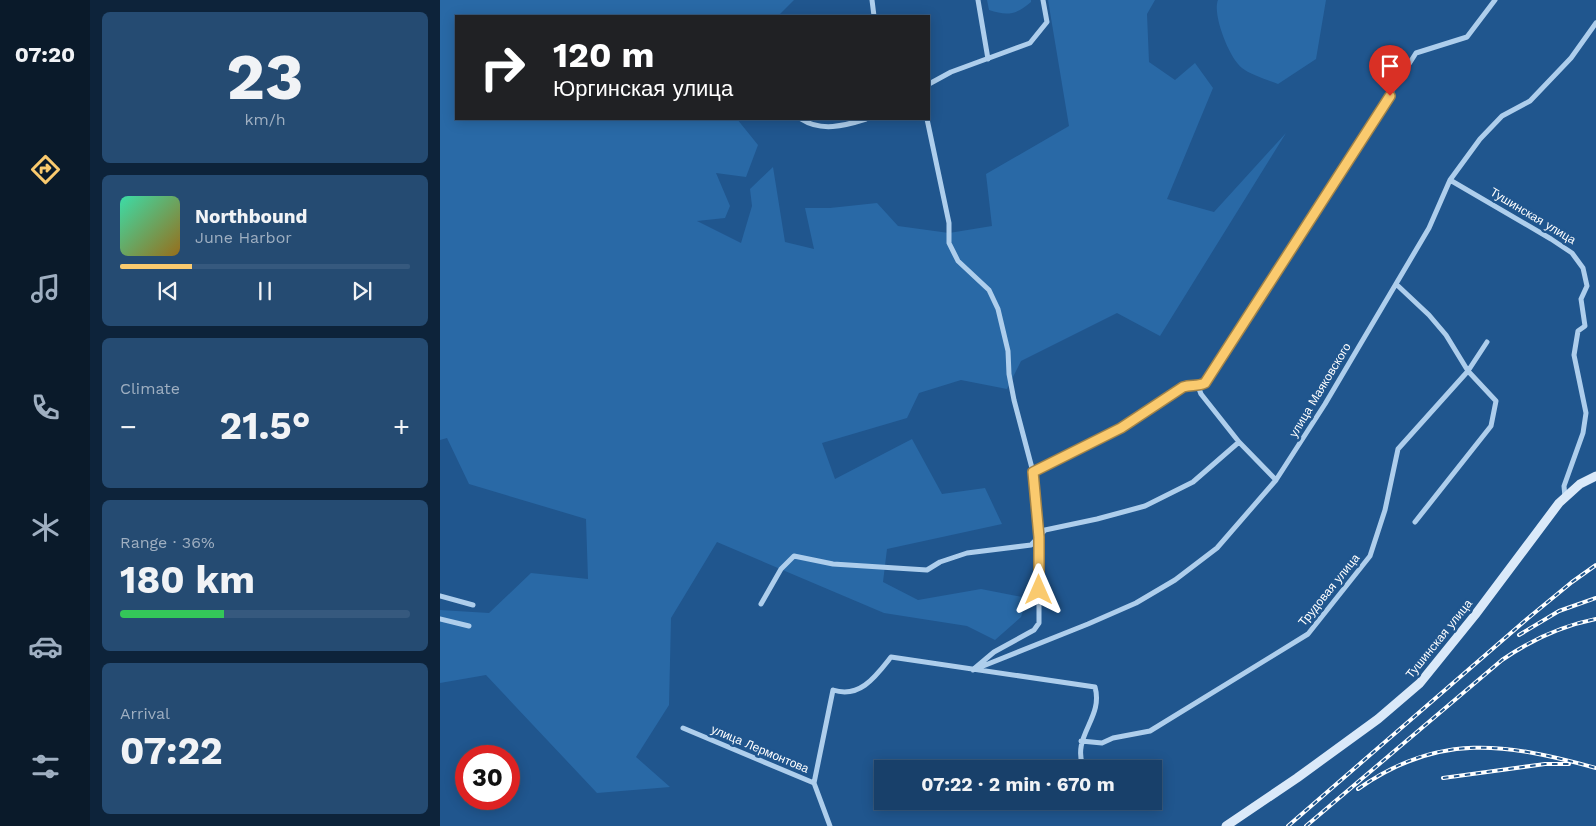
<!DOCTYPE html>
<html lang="en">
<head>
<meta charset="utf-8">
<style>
	body { margin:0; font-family:"Work Sans",sans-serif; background:#254b72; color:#f1f3f6; height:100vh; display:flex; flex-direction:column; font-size:19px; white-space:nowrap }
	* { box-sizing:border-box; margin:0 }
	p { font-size:16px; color:#9fafc1 }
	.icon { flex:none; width:28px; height:28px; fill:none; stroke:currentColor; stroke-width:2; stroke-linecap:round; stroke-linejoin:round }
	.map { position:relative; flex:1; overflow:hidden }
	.details { display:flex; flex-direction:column; gap:12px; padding:12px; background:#0d233a; width:350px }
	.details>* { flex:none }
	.banner { position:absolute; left:15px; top:15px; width:475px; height:105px; border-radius:0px; box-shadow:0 2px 12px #0003,0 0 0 1px #36597e; background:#202124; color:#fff; overflow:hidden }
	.speed { position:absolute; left:15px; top:745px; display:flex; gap:10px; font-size:25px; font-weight:700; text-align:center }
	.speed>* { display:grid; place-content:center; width:65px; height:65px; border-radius:50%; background:#18406a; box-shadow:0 2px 12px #0003,0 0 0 1px #36597e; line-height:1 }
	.speed .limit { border:8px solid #d22; background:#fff; color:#111 }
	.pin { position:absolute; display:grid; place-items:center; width:42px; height:42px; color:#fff; margin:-51px -21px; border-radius:50% 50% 50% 0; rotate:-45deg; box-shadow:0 0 5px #0007 }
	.pin .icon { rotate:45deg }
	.me { position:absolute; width:55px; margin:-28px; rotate:0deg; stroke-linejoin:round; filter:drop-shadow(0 0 4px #0008) }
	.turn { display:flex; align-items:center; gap:18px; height:105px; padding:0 15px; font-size:22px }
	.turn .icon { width:65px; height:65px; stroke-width:2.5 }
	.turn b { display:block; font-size:35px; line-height:42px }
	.big { font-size:38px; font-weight:700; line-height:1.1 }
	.details .card { flex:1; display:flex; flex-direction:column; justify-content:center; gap:8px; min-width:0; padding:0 18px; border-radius:8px; background:#254b72 }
	.details .dial { align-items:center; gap:0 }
	.dial b { font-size:65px; line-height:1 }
	.song { display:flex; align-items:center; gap:15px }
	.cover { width:60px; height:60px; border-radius:8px; background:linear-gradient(135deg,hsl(160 70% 55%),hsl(40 70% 35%)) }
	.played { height:5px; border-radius:2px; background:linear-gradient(90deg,#faca6e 25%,#36597e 25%) }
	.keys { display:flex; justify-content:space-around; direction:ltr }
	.heat { display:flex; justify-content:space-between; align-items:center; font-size:28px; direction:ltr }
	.charge { height:8px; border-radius:4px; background:linear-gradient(90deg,#34c759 36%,#36597e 0) }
	.trip { position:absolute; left:434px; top:760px; width:288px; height:50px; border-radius:0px; background:#18406a; box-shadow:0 2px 12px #0003,0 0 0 1px #36597e; font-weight:700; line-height:50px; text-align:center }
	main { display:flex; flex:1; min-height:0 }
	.tab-bar { display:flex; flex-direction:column; width:90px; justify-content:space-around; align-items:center; background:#0a1a2a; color:#9fafc1 }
	.tab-bar .icon { width:35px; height:35px }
	.tab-bar .active { color:#faca6e }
	.tab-bar b { font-size:22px; color:#f1f3f6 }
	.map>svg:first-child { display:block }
	.green { fill:#2969a6 }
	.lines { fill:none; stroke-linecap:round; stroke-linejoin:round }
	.minor { stroke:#aeceec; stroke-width:5 }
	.secondary { stroke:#dae9f9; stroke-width:9 }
	.rail-casing { stroke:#fff; stroke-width:4 }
	.rail { stroke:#20568e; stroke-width:2; stroke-dasharray:5.5; stroke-linecap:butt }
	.route-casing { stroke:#a28348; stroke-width:12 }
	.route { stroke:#faca6e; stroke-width:9 }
	.labels { text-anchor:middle; stroke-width:5; stroke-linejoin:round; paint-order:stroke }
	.street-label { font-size:12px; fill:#fff; stroke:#20568e }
</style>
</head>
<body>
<main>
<nav class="tab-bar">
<b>07:20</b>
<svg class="icon active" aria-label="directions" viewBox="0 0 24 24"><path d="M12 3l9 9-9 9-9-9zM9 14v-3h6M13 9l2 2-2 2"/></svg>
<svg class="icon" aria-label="music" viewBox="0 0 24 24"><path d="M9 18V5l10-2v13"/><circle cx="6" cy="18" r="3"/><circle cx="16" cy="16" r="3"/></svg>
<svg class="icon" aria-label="phone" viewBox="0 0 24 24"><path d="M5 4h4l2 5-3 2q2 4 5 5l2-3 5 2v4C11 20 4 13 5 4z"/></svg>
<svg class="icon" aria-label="climate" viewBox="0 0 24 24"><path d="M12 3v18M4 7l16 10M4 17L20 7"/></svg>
<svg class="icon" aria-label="car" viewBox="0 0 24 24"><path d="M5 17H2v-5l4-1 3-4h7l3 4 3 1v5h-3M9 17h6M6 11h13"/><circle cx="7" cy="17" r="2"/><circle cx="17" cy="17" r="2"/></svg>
<svg class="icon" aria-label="filters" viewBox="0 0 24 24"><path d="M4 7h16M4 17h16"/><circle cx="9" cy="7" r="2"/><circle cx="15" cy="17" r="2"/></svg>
</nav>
<section class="details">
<div class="card dial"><b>23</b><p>km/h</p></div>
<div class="card">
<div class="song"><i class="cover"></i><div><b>Northbound</b><p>June Harbor</p></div></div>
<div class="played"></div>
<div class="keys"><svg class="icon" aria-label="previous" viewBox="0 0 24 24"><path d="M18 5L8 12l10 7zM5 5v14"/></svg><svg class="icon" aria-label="pause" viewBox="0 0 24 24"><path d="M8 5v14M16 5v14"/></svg><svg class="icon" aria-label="next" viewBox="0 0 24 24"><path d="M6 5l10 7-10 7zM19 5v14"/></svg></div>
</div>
<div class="card"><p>Climate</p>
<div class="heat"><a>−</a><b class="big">21.5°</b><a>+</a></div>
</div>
<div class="card"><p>Range · 36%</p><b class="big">180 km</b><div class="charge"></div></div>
<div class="card"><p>Arrival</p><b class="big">07:22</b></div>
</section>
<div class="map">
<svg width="1156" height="826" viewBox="0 0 1156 826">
	<rect width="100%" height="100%" fill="#20568e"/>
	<path class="green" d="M0,0H354L338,16H16V119H297L318,145L306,177L276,173L290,206L285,218L257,221L301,243L312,206L310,189L333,167L345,242L374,249L365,208H390L437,203L458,226L509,233L552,226L546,174L629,126L608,0H715L707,14L709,62L735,80L755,63L773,88L727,199L774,212L846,133L720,336L677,313L581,361L567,389L521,380L479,393L467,418L382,443L395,479L472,439L502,494L545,488L562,524L447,549L443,582L478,600L541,589L587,598L581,617L555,640L527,626L444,613L277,542L231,618L229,705L196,757L230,787L157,793L46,675L0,683V610L49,613L91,573L148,579L146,519L29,484L7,438L0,440Z
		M547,0H591V2C576,15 567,16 549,10Z
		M778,0H886L876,59L838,84C828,80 809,74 802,68C789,58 772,14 778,0Z"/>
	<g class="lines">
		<path class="minor" d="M432,0L434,16
			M538,0L548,59
			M489,84L511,72L590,43L607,22L603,0
			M361,119C381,132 404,126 426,119
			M487,119L509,223V243L518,261L549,290L558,309L568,351L569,374L574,400L593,472L599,537V623L594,630L554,652L535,668
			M1010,180L1111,239L1132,253L1143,268L1147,286L1141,299L1145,326L1138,331L1134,355L1146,413L1143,433L1124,486L1125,497
			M956,284L989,315L1006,335L1028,371L1056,401L1051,426L975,522
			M758,386L761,394L799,442
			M593,472L681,428L743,387C751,384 757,387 765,383L976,53L1027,37L1055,0
			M0,596L33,605
			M321,604L341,569L354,556L393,564L487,570L500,562L527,553L591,545L605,530L657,519L705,506L753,482L799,442L836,480
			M0,619L29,626
			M533,670L648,624L696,603L735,580L777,548L836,480L885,404L989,228L1010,180L1040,139L1062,116L1090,101L1131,58L1156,23
			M243,728L374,783L390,826
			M641,741L662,743L673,738L710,731L868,634L930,556L945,510L958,449L1028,371L1047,342
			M374,783L393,690C420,699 436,676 451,657L655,687C664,719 630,736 644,769
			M658,801L660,806"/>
		<path class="secondary" d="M786,826L857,778L938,719L980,683L1035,615L1119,503L1140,484L1156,476"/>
		<g class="rail-casing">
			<path id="rail" d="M1079,635L1119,611L1156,598
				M1003,778L1105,764H1129
				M918,789C999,732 1065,743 1156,768
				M848,826L1087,619L1132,582L1156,565
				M866,826L1062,660C1091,640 1121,626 1156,619"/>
		</g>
		<use href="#rail" class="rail"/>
	</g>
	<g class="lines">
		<g class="route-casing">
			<path id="route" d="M599,590V537L593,472L681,428L743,387C751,384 757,387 765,383L950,96"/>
		</g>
		<use href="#route" class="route"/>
	</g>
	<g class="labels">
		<g class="street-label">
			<text transform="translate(1093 216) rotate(31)" y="4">Тушинская улица</text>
			<text transform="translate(880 390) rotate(-59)" y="4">улица Маяковского</text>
			<text transform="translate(889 590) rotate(-51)" y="4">Трудовая улица</text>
			<text transform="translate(999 639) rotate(-51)" y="4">Тушинская улица</text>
			<text transform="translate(320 749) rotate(23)" y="4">улица Лермонтова</text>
		</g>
	</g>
</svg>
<div class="speed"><div class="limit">30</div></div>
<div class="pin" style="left:950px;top:96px;background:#d93025"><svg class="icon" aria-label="arrive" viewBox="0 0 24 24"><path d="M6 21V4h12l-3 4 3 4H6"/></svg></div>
<svg class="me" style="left:599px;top:590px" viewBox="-20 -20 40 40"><path d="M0-17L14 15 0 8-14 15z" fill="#faca6e" stroke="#fff" stroke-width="4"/></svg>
<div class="trip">07:22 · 2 min · 670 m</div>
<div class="banner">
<div class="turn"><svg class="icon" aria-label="right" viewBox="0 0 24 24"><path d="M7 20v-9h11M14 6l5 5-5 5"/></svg><div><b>120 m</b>Юргинская улица</div></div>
</div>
</div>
</main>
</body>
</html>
